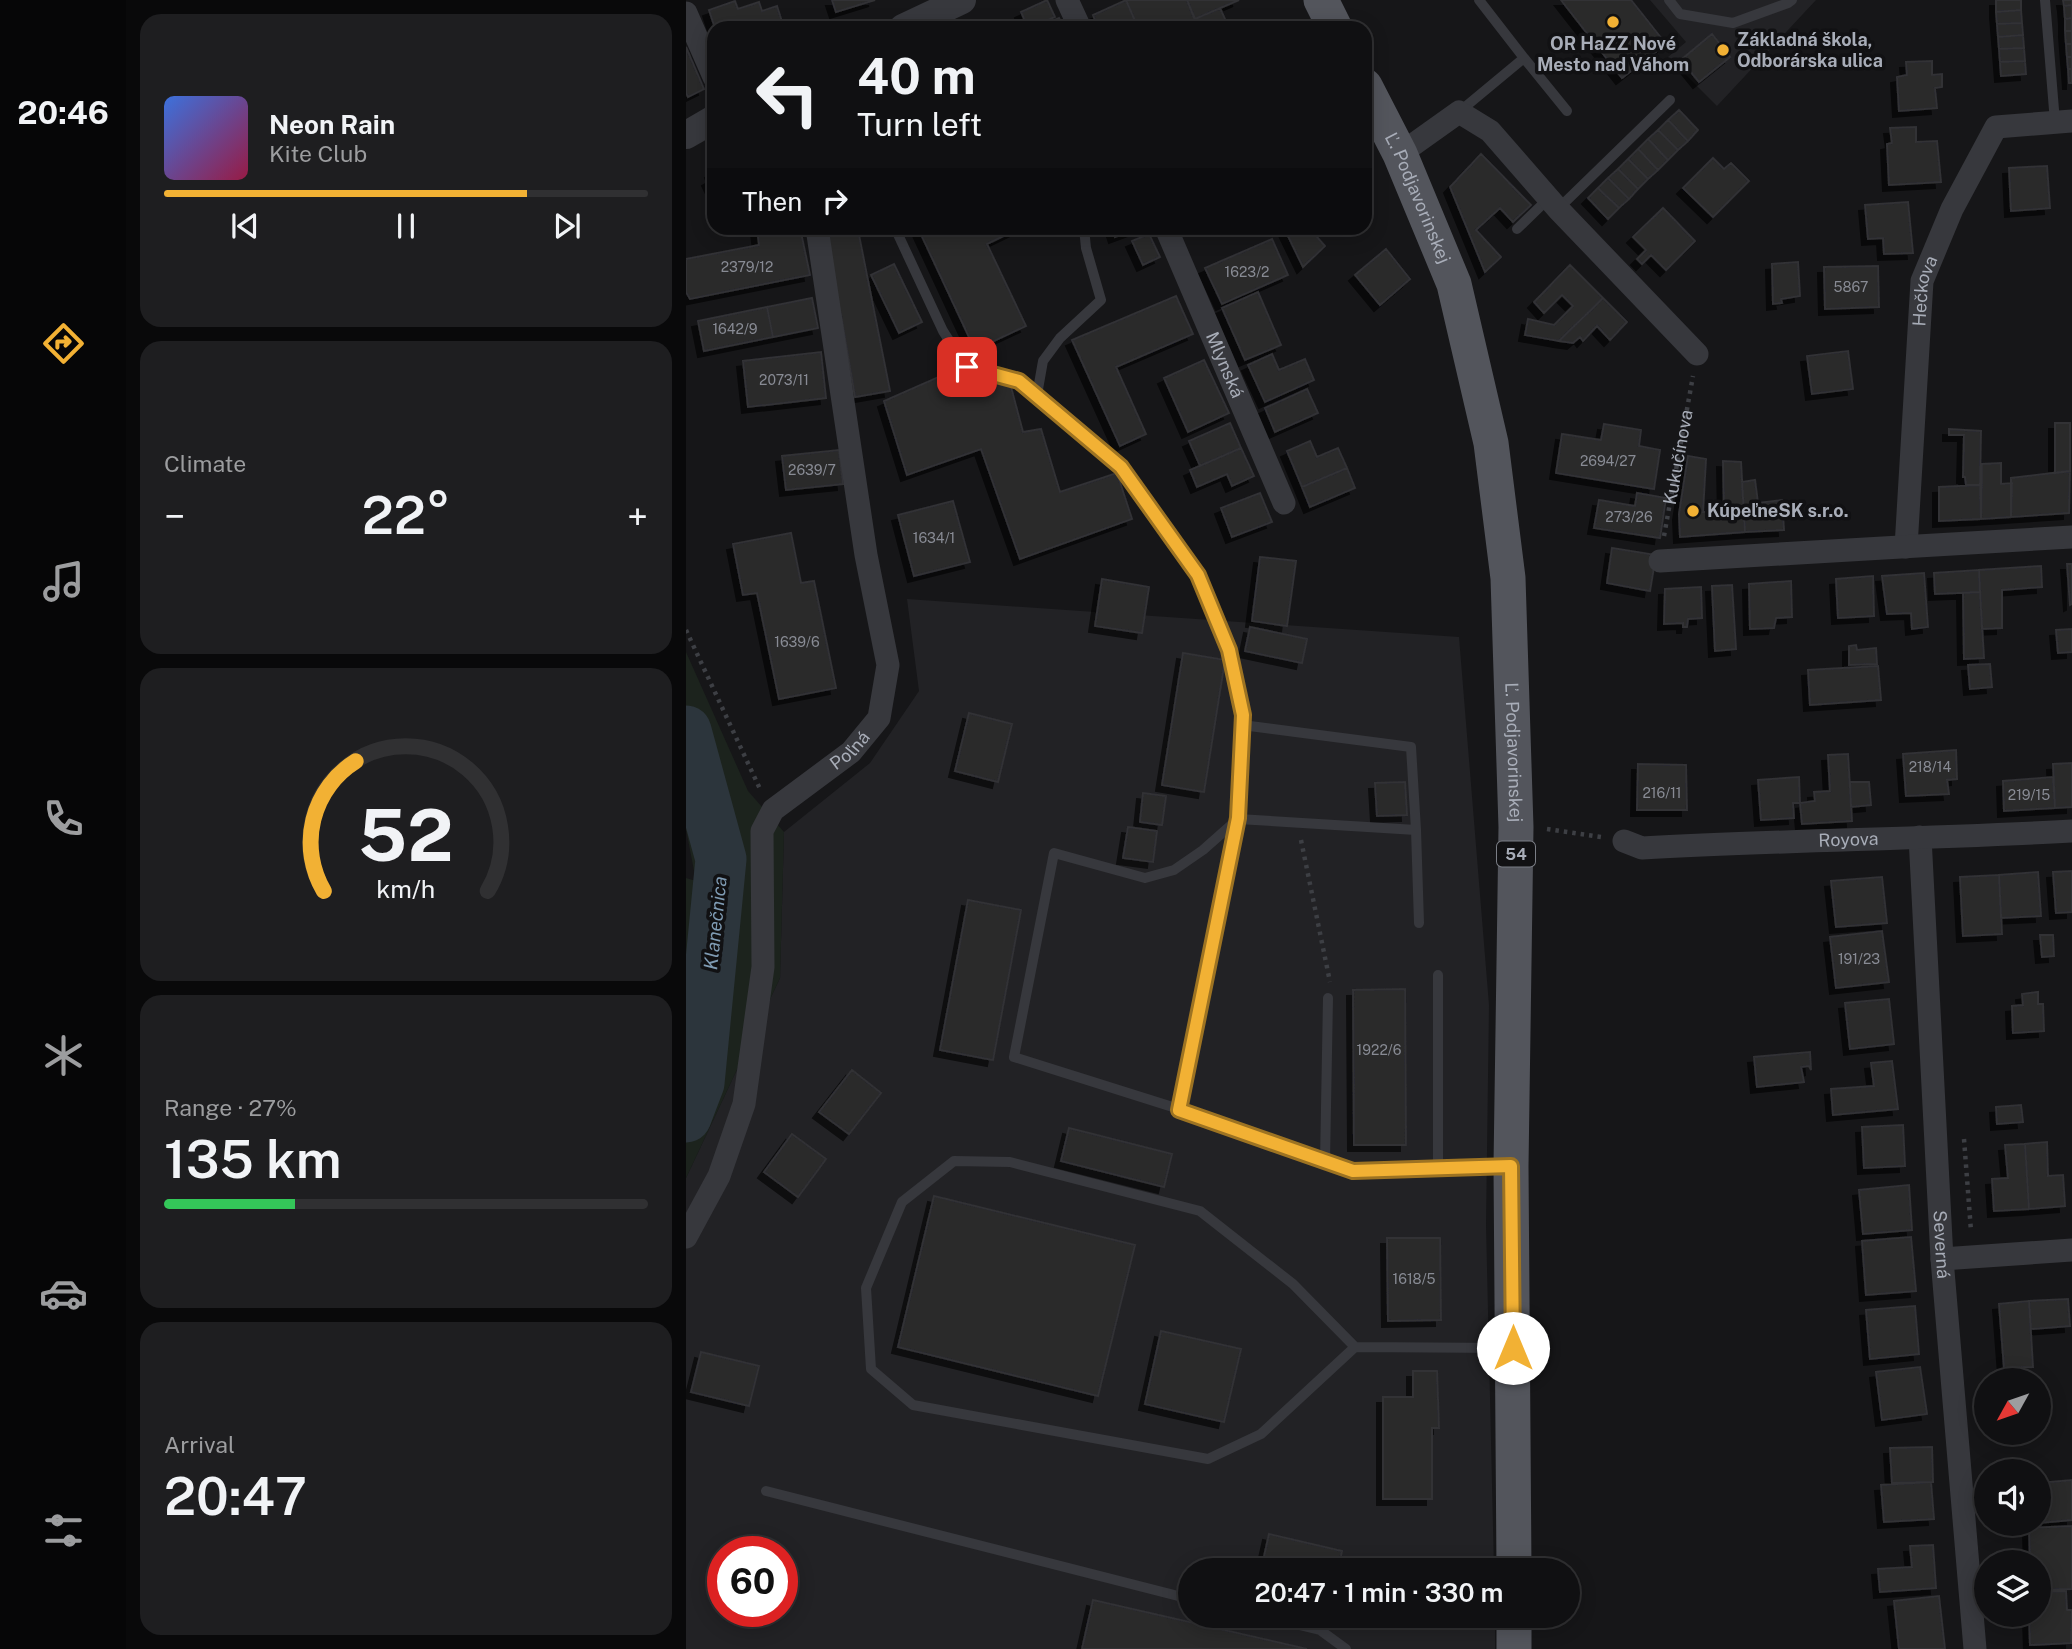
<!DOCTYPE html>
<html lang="en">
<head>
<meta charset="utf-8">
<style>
	body { margin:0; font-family:"Public Sans",sans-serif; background:#1e1e20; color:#f1f3f6; height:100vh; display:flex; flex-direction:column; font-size:26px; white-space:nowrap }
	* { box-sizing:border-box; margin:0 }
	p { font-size:23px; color:#9c9d9f }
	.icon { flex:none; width:38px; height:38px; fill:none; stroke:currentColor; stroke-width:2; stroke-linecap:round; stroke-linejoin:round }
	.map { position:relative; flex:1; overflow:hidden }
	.panel { display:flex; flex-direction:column; gap:14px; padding:14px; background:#09090a; width:560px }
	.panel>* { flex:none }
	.guide { position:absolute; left:21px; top:21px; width:665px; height:214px; border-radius:21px; box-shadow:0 4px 18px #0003,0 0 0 2px #303032; background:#101012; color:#f1f3f6; overflow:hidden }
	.needle { width:46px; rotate:230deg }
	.buttons { position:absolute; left:1288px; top:1368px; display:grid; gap:14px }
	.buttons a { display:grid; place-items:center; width:77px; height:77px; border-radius:50%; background:#101012; box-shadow:0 4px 18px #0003,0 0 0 2px #303032; font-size:35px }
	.speed { position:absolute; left:21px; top:1536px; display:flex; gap:14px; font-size:35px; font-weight:700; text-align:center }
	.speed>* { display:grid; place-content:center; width:91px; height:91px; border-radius:50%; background:#101012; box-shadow:0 4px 18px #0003,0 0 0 2px #303032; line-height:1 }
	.speed .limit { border:10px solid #d22; background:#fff; color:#111 }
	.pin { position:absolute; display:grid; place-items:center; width:60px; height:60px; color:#fff; margin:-30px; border-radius:14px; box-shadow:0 4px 10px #0006 }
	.me { position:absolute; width:77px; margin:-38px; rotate:0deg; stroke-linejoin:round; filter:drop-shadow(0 0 5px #0008) }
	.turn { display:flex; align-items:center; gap:24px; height:147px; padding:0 35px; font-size:32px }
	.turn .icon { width:91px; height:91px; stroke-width:2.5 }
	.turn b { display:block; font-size:49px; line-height:60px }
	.then { display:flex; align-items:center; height:66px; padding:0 35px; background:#0003; gap:14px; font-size:26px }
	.big { font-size:52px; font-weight:600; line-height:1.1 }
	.panel .card { flex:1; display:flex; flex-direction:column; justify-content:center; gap:10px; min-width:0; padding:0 24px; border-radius:21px; background:#1e1e20 }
	.panel .dial { align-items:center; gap:0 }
	.dial svg { height:182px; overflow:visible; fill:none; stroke:#303032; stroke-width:7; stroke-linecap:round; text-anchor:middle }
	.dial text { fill:#f1f3f6; stroke:none }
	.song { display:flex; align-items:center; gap:21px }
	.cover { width:84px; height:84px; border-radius:10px; background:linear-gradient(135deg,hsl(220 70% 55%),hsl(340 70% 35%)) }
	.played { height:7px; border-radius:4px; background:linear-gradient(90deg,#f2b134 75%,#303032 75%) }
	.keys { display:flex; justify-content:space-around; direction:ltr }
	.heat { display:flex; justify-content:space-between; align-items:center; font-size:38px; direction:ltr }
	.charge { height:10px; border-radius:5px; background:linear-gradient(90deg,#34c759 27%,#303032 0) }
	.trip { position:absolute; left:492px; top:1558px; width:402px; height:70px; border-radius:35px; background:#101012; box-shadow:0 4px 18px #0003,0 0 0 2px #303032; font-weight:600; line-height:70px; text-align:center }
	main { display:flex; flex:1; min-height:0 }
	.menu { display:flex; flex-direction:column; width:126px; justify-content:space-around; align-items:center; background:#060607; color:#9c9d9f }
	.menu .icon { width:49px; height:49px }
	.menu .selected { color:#f2b134 }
	.menu b { font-size:32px; color:#f1f3f6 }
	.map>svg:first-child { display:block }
	.built { fill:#222225; fill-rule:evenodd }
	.green { fill:#1c231d }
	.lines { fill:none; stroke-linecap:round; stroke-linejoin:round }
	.river { stroke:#2c353c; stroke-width:51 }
	.building { fill:#29292c; stroke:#303034; stroke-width:2; filter:url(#shadow) }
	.path { stroke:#3d3f44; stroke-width:4.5; stroke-dasharray:3.5 5; stroke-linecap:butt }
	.service { stroke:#37383d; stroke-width:10 }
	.minor { stroke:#37383d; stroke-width:23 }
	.tertiary { stroke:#37383d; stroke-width:28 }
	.primary { stroke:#53555c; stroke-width:35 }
	.route-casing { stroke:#9d7322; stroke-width:18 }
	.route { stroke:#f2b134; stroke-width:12 }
	.poi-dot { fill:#f2b134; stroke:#111113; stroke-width:2.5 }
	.labels { text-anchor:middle; stroke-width:7; stroke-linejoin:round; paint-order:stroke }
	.number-label { font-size:14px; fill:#888b94 }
	.shield { fill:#111113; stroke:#7b7e86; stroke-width:2 }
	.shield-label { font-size:16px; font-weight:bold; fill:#a8adb8 }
	.poi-label { font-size:18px; font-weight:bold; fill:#a8adb8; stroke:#111113; text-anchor:start }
	.street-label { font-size:18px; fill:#a8adb8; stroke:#111113 }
	.water-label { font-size:19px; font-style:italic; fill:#7f9bb3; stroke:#111113 }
</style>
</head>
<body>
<main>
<nav class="menu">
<b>20:46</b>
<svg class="icon selected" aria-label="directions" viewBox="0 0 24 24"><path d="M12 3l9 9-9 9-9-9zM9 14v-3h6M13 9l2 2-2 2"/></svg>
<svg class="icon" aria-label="music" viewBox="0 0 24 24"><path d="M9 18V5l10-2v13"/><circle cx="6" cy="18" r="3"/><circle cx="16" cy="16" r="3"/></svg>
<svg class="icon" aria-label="phone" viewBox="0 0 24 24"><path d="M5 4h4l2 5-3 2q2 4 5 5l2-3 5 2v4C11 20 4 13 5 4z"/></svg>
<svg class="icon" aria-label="climate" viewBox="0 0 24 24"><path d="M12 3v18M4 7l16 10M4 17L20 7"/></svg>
<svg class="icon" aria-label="car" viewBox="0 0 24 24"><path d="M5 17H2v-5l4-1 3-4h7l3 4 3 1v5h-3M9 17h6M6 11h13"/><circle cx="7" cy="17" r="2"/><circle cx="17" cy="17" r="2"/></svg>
<svg class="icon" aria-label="filters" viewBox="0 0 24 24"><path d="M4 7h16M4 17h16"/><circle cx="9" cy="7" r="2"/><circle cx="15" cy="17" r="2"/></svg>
</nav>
<section class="panel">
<div class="card">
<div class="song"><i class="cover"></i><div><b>Neon Rain</b><p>Kite Club</p></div></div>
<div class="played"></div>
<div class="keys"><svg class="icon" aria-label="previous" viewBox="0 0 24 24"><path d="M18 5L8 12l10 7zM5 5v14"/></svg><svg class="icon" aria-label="pause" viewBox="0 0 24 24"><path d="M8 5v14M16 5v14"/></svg><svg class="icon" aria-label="next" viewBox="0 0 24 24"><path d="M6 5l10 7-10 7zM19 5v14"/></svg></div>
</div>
<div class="card"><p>Climate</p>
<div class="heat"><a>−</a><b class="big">22°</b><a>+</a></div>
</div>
<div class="card dial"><svg viewBox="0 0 100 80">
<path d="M14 69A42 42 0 1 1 86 69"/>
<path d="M14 69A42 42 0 0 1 28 12" stroke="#f2b134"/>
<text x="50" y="56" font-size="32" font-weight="700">52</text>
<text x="50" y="72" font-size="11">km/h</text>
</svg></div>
<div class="card"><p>Range · 27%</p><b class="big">135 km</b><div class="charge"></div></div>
<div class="card"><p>Arrival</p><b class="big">20:47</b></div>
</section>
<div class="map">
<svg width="1386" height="1649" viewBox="0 0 1386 1649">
	<defs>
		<filter id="shadow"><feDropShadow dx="-6" dy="6" stdDeviation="0" flood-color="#0009"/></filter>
	</defs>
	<rect width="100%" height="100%" fill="#161618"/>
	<path class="built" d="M964,0H1130L1031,106L982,57L1000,42Z
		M221,599L773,637L803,1005L800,1225L808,1570H504V1615H809V1649H0V1178L94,978L98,832L184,763L233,691ZM37,1552H96V1612H37Z"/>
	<path class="green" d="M0,652L62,791L98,832L94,978L0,1178V878L10,881L0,829Z"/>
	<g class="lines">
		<path class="river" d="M0,731L35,859L13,1083L0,1117"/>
	</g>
	<path class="building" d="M146,0H189L150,12Z
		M361,0L369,17L342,28L335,12Z
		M440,0L452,28H412L407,15Z
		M440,0H501L511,26L506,28H452Z
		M501,0H553L509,19Z
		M875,0H945L980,44L936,78Z
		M1310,0H1335V10L1310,12Z
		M1377,0H1386V5L1378,6Z
		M49,1L52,9L73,2L76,11L91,6L98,28H29L23,10Z
		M1386,5V18L1379,19L1378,6Z
		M534,8L543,28H512L509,19Z
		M1335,10L1336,23L1311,24L1310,12Z
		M373,18L378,28H350Z
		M1386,18V31H1379V19Z
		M1336,23L1337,35L1312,37L1311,24Z
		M1379,31H1386V44H1380Z
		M1026,34L1044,57L1013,82L995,60Z
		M1337,35L1338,48L1313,49L1312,37Z
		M1380,44H1386V57H1381Z
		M0,47L18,89L2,97L0,93Z
		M1338,48L1339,61L1314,62L1313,49Z
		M1381,57H1386V69H1382Z
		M1246,61V75L1256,74V87L1249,88L1251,108L1213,111L1211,77L1221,75L1220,62Z
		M1339,61L1340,74L1315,76L1314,62Z
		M1382,69H1386V83H1383Z
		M993,110L1012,130L1002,141L982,120Z
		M982,120L1002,141L992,150L972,130Z
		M1230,127V142L1251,141L1255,182L1203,185L1201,144L1206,143L1204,128Z
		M972,130L992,150L982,160L962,139Z
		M962,139L982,160L972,170L952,149Z
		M952,149L972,170L962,179L942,159Z
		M795,154L845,205L827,222L814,208L790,230L815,257L799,272L764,187Z
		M1027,158L1038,169L1045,163L1063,181L1027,217L997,188Z
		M942,159L962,179L952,189L932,169Z
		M1361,166L1364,208L1325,211L1323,168Z
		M932,169L952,189L943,199L922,178Z
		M28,170V192L22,180L27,177L25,172Z
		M922,178L943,199L933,208L912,188Z
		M912,188L933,208L922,219L902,198Z
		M1222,202L1227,253L1198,254L1197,238L1182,239L1179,205Z
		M977,208L1009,241L980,270L965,255L956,264L951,259L960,250L947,237Z
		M71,228H114L124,275L4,299L0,292V259L73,245Z
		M140,228H169L141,232Z
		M232,228H334L301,244L340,326L289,350Z
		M426,228H453L429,237Z
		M598,228H623L639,246L617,267Z
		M172,230L204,391L169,397L156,321L137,238Z
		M463,234L474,257L457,265L446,241Z
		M586,239L602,275L536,304L519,268Z
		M700,249L724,279L694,305L669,275Z
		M1112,262L1114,296L1095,299L1096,303L1087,304L1086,264Z
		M208,264L236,322L213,333L185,275Z
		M884,265L917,298L873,341L839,335L842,319L868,325L887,306L876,295L858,313L848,302Z
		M1192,266L1193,307L1139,309L1138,267Z
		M572,292L595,345L559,360L536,308Z
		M490,296L507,334L430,367L460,434L434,446L386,340Z
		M126,298L132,328L87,337L81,307Z
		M917,298L941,322L924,340L911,326L897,341L894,337L887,343L873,341Z
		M81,307L87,337L18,351L12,321Z
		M1162,351L1167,389L1126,394L1121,356Z
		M135,352L140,398L62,407L57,361Z
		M586,354L593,370L619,359L628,380L579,402L562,365Z
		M518,360L543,413L502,432L478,378Z
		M264,372L325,387L337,432L355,429L374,492L431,473L446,519L334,559L295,449L221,475L198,401Z
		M621,389L632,413L589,432L579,408Z
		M544,423L555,448L514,466L503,441Z
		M1369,423H1384V471L1369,473Z
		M918,424L955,430L953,446L974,450L968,489L870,473L876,434L915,440Z
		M1263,429L1295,431L1294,485H1280L1279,477H1277L1278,435H1263Z
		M624,441L631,457L652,448L661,468L616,487L601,451Z
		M555,448L568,476L546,486L541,474L511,487L504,470Z
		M153,450L157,484L100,490L96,456Z
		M1002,456L1020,459L1017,512H1038L1037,461L1055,462L1059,532L994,537L993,514Z
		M1315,463V484L1326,483L1325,517L1295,519L1296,464Z
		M661,468L669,488L624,507L616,487Z
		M1384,471L1383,513L1325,517V478Z
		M1069,480L1072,503L1096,500L1098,530L1059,532L1056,482Z
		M1294,485L1295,519L1253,521V487Z
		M574,493L586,522L546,537L535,508Z
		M951,493L980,498L974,538L908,528L913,500L949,506Z
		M267,501L284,562L228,576L212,515Z
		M105,533L115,583L128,581L150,688L93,699L71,593L57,595L47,544Z
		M926,548L970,555L964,591L921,583Z
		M574,557L610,561L601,626L566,621Z
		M1381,564H1386V604L1384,605Z
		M1355,566L1356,587L1316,590V628L1296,629L1293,570Z
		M1293,570L1294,592L1249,594L1248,573Z
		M1238,573L1242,627L1226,629L1225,613L1201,614L1196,576Z
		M1187,576L1188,616L1152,618L1150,579Z
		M416,579L463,587L456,633L409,626Z
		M1105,581L1106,617L1090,618L1088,628L1064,629L1063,584Z
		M1046,585L1050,649L1029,651L1026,586Z
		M1015,587L1016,618L1002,619L1001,627H997V623L978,624L979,589Z
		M1294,592L1298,658L1278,659L1277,593Z
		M564,627L621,639L616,663L559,651Z
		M1386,629V652L1372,653L1370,630Z
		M1170,645L1171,650L1190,648L1191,664L1163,665V646Z
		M497,653L539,660L518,792L476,785Z
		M1304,664L1306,687L1284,689L1282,665Z
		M1192,666L1195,700L1124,705L1122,670Z
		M283,713L326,724L312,782L269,771Z
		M1270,750L1271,779L1261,780L1263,794L1220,796L1217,754Z
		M1162,754L1166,821L1116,824L1114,803L1129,801L1128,792L1144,791L1142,755Z
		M1386,763V807L1369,808L1367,764Z
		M952,764L1000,765L1001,810H951Z
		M1113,777L1114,803H1107L1108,818L1075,820L1072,780Z
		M1367,777L1369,808L1318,811L1317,781Z
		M719,782L721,815L691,816L689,783Z
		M1164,782H1183L1185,805L1165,807Z
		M457,793L480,796L476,825L454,822Z
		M442,827L471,831L467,862L437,858Z
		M1386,871V912L1370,913L1367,872Z
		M1352,872L1355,916L1315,918L1313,875Z
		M1313,875L1316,934L1277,936L1274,877Z
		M1196,877L1201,923L1150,927L1145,881Z
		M282,900L335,910L307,1060L254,1050Z
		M1196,931L1203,982L1150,988L1144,937Z
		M1354,935H1367L1368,956L1356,957Z
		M719,989L720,1145H668L667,990Z
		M1352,992V1004H1357L1358,1031L1327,1033L1326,1006L1337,1005L1336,994Z
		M1203,999L1208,1044L1164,1049L1159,1003Z
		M1124,1052L1125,1070L1123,1066L1115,1067L1118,1082L1071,1087L1068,1057Z
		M1206,1061L1212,1109L1147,1115L1145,1089L1188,1086L1185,1063Z
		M166,1070L195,1093L163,1134L133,1112Z
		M1335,1105L1337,1122L1311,1124L1310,1107Z
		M1217,1125L1219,1166L1178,1168L1176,1127Z
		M383,1128L486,1154L478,1187L375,1161Z
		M106,1134L140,1159L112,1197L78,1172Z
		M1361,1142L1362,1176L1377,1175L1379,1206L1343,1209L1339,1144Z
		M1339,1144L1343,1209L1308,1211L1306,1179L1322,1178L1319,1145Z
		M1223,1185L1226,1230L1177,1234L1173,1190Z
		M248,1196L449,1245L412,1396L212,1347Z
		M1225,1237L1230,1291L1180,1295L1176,1241Z
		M701,1238H754L755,1320L702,1321Z
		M1382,1299L1384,1326L1345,1329L1343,1301Z
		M1343,1301L1347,1367L1318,1368L1313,1304Z
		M1229,1306L1233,1354L1184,1359L1180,1310Z
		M475,1331L555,1349L538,1422L459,1404Z
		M15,1352L73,1366L63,1406L5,1392Z
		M1234,1367L1241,1414L1196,1420L1190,1372Z
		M727,1371H751L753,1428H746V1499H697V1397H727Z
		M1246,1447L1247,1482L1206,1483L1204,1448Z
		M1386,1480V1520L1353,1523V1483Z
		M1245,1482L1248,1519L1198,1522L1195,1485Z
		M1386,1526V1589L1353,1590V1563H1344L1343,1528Z
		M583,1534L656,1551L652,1570H575Z
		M1247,1545L1250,1588L1194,1592L1192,1569L1226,1567L1224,1546Z
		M1380,1591L1381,1610H1386L1385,1643L1344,1645L1343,1615H1353V1592Z
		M1253,1596L1259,1649H1213L1208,1601Z
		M407,1600L621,1649H396Z"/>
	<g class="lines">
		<g class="path">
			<path id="s1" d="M978,536L1007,376"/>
			<path d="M0,630L74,789"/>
			<path d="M861,829L915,837"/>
			<path d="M615,840L644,982"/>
			<path d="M1278,1139L1285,1231"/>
		</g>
		<path class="service" d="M983,0L994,14L1047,23L1102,3L1106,0
			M1359,0L1369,122
			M838,58L881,111
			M773,112L838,58L793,0
			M872,209L984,100
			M209,228L257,331L280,367L333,381L435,467L512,575L543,650L557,715L552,819L517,850L488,870L459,878L368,853L328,1057L493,1109
			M831,229L863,198
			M351,395L357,361L374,338L415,300L400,248L398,228
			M556,725L725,747L730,830
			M733,923L730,830L552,819L493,1109L668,1171L752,1167
			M752,975V1167H819
			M639,1162L642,998
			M669,1347L575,1434L522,1459L227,1405L185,1369L180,1288L216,1202L268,1161L324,1162L514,1211L607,1284L669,1347L820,1348
			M80,1491L504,1599
			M572,1615L634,1630L660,1649"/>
		<g class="minor">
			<path d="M381,0L394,28"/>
			<path d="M0,13L28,77"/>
			<path d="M714,154L773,112L804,131L872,209L1011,354"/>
			<path id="s2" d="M480,228L598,503"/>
			<path id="s3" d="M1220,547L1236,281L1266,209L1310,127L1386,121"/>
			<path d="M974,561L1386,537"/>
			<path id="s4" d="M1234,837L1256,1259L1289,1649"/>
			<path id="s5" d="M938,841L956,848C1099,840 1243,839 1386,831"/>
			<path id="s6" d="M0,1237L33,1176L58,1104L77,967L76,831L87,810L165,752L193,718L202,665L180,555L131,228"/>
			<path d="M1256,1259L1386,1250"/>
		</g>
		<path class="tertiary" d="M217,28L276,0
			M0,135L28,119"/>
		<g class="primary">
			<path d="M635,0L649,28"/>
			<path id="s7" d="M679,86L714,154L768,284L805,443L822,578L830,827L825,1166L828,1570"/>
			<path d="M828,1615V1649"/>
		</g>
	</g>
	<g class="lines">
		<g class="route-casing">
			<path id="route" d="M281,367L333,381L435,467L512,575L543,650L557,715L552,818L493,1110L667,1171L825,1166L827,1348"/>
		</g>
		<use href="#route" class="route"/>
	</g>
	<g class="poi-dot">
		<circle cx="927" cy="22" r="7"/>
		<circle cx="1037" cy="50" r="7"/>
		<circle cx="1007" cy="511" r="7"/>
	</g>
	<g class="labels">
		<g class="number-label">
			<text x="61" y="272">2379/12</text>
			<text x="561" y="277">1623/2</text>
			<text x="1165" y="292">5867</text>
			<text x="49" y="334">1642/9</text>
			<text x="98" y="385">2073/11</text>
			<text x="922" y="466">2694/27</text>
			<text x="126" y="475">2639/7</text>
			<text x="943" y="522">273/26</text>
			<text x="248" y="543">1634/1</text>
			<text x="111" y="647">1639/6</text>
			<text x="1244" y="772">218/14</text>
			<text x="976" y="798">216/11</text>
			<text x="1343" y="800">219/15</text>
			<text x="1173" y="964">191/23</text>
			<text x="693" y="1055">1922/6</text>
			<text x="728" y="1284">1618/5</text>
		</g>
		<rect class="shield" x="811" y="841.5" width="38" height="25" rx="5"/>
		<g class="shield-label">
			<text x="830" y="860">54</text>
		</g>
		<g class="poi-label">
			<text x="1051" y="46">Základná škola,<tspan x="1051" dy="21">Odborárska ulica</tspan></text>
			<text x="927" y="50" text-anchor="middle">OR HaZZ Nové<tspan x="927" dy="21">Mesto nad Váhom</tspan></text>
			<text x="1021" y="517">KúpeľneSK s.r.o.</text>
		</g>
		<g class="street-label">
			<text dy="6" stroke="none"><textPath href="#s7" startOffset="124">Ľ. Podjavorinskej</textPath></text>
			<text dy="6" stroke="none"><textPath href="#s3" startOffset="257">Hečkova</textPath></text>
			<text dy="6" stroke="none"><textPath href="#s2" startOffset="149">Mlynská</textPath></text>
			<text dy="6" stroke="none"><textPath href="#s1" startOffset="80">Kukučínova</textPath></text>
			<text dy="6" stroke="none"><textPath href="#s6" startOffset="541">Poľná</textPath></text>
			<text dy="6" stroke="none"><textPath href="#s7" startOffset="691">Ľ. Podjavorinskej</textPath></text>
			<text dy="6" stroke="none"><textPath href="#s5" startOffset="226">Royova</textPath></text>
			<text dy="6" stroke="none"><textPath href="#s4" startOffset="408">Severná</textPath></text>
		</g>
		<g class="water-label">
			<text transform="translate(29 923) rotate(-84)" y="7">Klanečnica</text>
		</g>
	</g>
</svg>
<div class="buttons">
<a><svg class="needle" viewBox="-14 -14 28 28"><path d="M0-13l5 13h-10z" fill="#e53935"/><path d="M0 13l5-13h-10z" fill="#9c9d9f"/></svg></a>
<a><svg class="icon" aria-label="sound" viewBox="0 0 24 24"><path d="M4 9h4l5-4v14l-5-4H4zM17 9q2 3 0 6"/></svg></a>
<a><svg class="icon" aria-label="layers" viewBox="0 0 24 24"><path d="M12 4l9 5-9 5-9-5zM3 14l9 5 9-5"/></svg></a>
</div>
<div class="speed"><div class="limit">60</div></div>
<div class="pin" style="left:281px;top:367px;background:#d93025"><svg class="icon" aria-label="arrive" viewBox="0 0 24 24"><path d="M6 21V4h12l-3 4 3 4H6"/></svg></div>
<svg class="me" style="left:827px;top:1348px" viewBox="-20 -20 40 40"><circle r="19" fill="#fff"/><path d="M0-13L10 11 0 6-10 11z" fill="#f2b134"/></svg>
<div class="trip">20:47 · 1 min · 330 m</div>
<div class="guide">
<div class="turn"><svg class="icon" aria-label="left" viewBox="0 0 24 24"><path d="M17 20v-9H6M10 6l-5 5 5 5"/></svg><div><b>40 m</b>Turn left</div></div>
<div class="then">Then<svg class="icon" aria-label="right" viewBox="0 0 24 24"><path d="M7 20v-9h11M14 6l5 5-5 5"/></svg></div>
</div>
</div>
</main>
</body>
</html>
